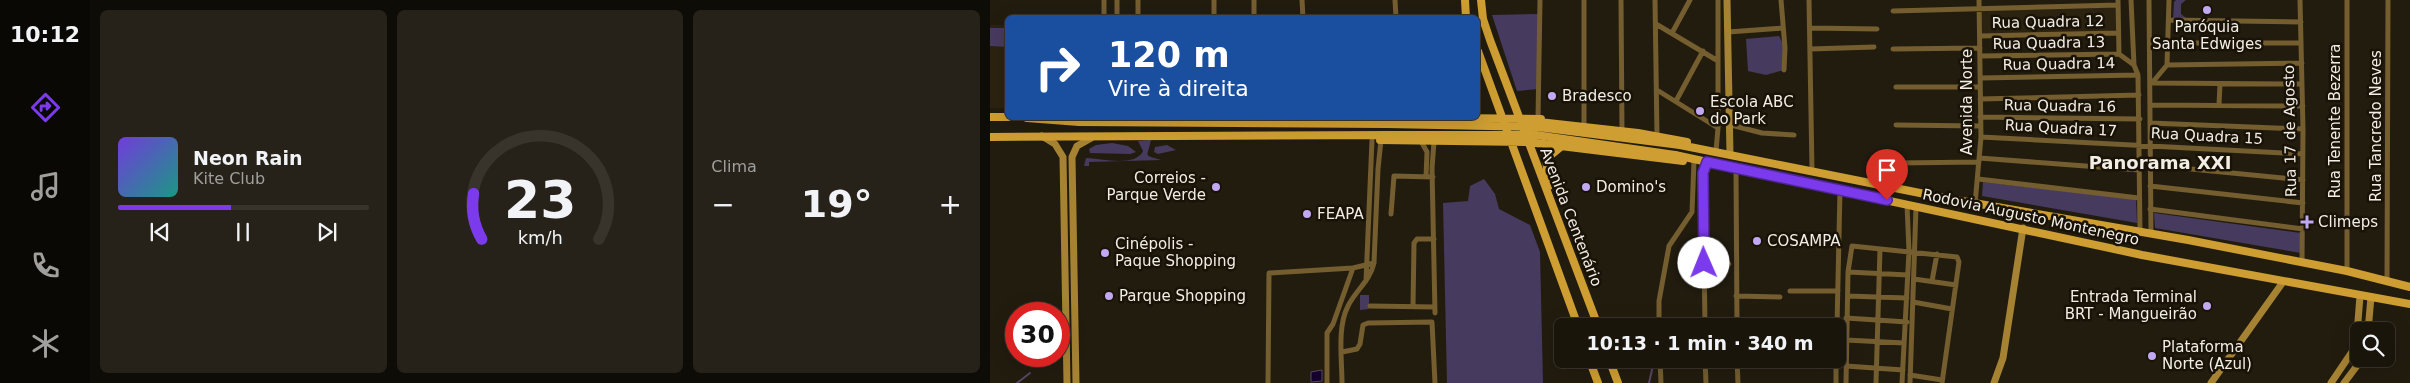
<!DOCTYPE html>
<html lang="pt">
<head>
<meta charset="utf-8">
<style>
	body { margin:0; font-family:"DejaVu Sans",sans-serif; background:#272219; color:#f1f3f6; height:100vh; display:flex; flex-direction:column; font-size:19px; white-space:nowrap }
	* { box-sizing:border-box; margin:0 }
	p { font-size:16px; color:#9f9f9d }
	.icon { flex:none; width:28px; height:28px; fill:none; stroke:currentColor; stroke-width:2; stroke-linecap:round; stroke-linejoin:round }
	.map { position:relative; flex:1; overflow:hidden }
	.panel { display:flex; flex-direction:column; gap:10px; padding:10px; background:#0e0c06; width:900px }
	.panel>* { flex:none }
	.hud { position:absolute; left:15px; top:15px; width:475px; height:105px; border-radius:8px; box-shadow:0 5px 20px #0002,0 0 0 1px #38342c; background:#1a4fa0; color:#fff; overflow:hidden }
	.buttons { position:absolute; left:1360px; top:322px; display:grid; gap:10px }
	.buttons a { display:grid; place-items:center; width:45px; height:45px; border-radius:8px; background:#1a150b; box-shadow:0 5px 20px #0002,0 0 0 1px #38342c; font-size:25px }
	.speed { position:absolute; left:15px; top:302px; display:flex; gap:10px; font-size:25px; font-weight:700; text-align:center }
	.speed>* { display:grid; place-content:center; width:65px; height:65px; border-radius:50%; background:#1a150b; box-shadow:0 5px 20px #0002,0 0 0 1px #38342c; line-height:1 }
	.speed .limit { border:8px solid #d22; background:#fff; color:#111 }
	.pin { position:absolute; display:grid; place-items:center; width:42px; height:42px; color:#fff; margin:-51px -21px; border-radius:50% 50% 50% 0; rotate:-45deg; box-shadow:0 0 5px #0007 }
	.pin .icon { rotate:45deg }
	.me { position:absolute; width:55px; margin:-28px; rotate:359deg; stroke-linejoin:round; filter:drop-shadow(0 0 4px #0008) }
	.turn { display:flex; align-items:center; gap:18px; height:105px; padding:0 20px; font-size:22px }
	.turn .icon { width:65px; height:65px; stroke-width:2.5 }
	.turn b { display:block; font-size:35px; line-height:42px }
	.big { font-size:38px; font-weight:700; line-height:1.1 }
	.panel .tile { flex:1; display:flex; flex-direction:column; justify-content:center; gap:8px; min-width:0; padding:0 18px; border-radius:8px; background:#272219 }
	.panel .dial { align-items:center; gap:0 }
	.dial svg { height:130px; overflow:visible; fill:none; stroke:#38342c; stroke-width:7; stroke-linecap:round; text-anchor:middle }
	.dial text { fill:#f1f3f6; stroke:none }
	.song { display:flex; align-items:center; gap:15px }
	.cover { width:60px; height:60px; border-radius:8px; background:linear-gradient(135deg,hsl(260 70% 55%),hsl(170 70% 35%)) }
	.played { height:5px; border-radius:2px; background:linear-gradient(90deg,#7c3aed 45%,#38342c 45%) }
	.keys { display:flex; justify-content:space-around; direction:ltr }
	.heat { display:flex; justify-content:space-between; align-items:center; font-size:28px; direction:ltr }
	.panel .tiles { flex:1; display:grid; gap:10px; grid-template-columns:repeat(3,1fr) }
	.trip { position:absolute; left:564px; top:318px; width:292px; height:50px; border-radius:8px; background:#1a150b; box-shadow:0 5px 20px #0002,0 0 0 1px #38342c; font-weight:700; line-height:50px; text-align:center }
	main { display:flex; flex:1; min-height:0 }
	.dock { display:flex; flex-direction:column; width:90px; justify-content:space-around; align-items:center; background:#0a0804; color:#9f9f9d }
	.dock .icon { width:35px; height:35px }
	.dock .selected { color:#7c3aed }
	.dock b { font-size:22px; color:#f1f3f6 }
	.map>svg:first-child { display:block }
	.built { fill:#2c2210 }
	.green { fill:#473a5f }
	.water { fill:#14002d; stroke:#574764 }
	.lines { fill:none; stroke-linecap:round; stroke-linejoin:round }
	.stream { stroke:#574764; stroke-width:2 }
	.street { stroke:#745d2f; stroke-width:5 }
	.secondary { stroke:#a68233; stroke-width:7 }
	.primary { stroke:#ce9e32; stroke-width:8 }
	.primary-bridge { stroke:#ce9e32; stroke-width:8 }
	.route-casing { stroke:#51269a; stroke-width:12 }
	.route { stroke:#7c3aed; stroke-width:9 }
	.poi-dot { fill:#c2a8f3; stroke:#181207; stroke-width:2 }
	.labels { text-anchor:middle; stroke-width:5; stroke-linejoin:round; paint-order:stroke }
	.street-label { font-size:15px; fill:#f2eee5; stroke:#181207 }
	.poi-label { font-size:15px; fill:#f2eee5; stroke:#181207; text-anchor:start }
	.quarter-label { font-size:18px; font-weight:bold; fill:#f2eee5; stroke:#181207 }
</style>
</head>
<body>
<main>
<nav class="dock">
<b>10:12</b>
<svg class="icon selected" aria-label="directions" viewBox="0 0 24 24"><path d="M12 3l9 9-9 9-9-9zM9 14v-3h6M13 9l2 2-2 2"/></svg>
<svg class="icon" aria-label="music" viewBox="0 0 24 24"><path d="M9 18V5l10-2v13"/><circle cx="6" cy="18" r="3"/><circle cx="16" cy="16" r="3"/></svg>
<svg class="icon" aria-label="phone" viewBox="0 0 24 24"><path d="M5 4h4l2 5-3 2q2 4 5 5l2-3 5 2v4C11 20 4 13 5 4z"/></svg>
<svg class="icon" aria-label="climate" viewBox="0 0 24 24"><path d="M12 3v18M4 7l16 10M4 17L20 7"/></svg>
</nav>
<section class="panel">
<div class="tiles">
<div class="tile">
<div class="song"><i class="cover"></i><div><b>Neon Rain</b><p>Kite Club</p></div></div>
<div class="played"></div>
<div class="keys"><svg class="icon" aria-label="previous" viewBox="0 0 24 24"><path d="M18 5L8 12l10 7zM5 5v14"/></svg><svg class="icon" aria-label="pause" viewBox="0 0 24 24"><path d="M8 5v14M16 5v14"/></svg><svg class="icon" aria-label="next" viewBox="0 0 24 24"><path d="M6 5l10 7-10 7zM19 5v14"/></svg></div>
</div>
<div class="tile dial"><svg viewBox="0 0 100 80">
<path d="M14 69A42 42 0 1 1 86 69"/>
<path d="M14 69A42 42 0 0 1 9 41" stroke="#7c3aed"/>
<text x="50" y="56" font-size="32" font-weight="700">23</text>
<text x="50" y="72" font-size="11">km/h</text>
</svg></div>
<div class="tile"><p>Clima</p>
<div class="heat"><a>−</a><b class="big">19°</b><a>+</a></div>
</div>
</div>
</section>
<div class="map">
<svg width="1420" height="383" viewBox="0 0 1420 383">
	<rect width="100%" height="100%" fill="#221c0f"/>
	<path class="built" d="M1127,7L1126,31L991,34L989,10Z
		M0,25H17V108H0Z"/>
	<path class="green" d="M1186,0H1196L1191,4V14L1200,21L1183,20L1184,2Z
		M550,14L549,89L527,91L502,15Z
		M0,28H17V47L0,46Z
		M789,36L795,48L794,70L776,75L758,71L756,39Z
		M161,140C157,159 153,154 171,160L99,162V166H94L96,158C110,158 145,168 153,151L148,141Z
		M122,143L138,146L146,152L140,154L100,153L99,149L106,145Z
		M177,145L186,150L168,154L164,152L165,147Z
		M494,179L505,194L509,209L540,225L550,252L553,383H457L453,203L478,201L480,186Z
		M993,182L1146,199L1147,223L992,196Z
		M1164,213L1311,233V253L1165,228Z
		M370,295H379V309L370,310Z"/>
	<path class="water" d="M332,370V381L321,382V372Z"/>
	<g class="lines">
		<path class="stream" d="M27,383L40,373
			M659,383L664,361"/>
		<path class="street" d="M114,0V18
			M127,0V18
			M148,0V18
			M224,0V18
			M264,0V18
			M312,0L313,18
			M405,0L406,18
			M594,0V127
			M631,0L632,131
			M665,0L667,136
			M791,0L795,48L794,70
			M819,0L822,170
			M1128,0L1129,54L1144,65
			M1141,0L1144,65L1148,75L1150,232
			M1159,0L1161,234
			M1310,0L1313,129L1312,262
			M903,11L1128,5
			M1179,20L1311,22
			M666,24L728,61
			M820,28L887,29
			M738,32L793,28
			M682,33L700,0
			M990,36L1128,33
			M1179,43H1311
			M820,49L884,47
			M903,49L990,48
			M990,56L1129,54
			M1177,65L1312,63
			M990,78L1148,75
			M1162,83L1177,65L1179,0
			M1163,83L1312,84
			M906,87H990
			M667,90L728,128
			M990,99L1149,95
			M686,101L713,51
			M1160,105L1313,106
			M1229,105L1230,84
			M990,117L1150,119
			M548,119L550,0
			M1160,123L1313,129
			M741,125L772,133L804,135
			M906,125L990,126
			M991,137L1313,154
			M431,141L437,152L436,177
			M444,142L442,168L445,313
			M726,151L728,128V0
			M989,158L1149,170
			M908,163L989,162
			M1160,165L1313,180
			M746,169L747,326
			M988,179L1149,198
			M1160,186L1313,203
			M985,204L991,137L989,0
			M1160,209L1313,229
			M401,214L404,176L443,177
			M714,263L739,264
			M1357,271V0
			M858,272L918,275
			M924,279L966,285
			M376,281L382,140
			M942,281L947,254
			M1397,282L1398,0
			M800,291H848
			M746,296L790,297
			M858,296L917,298
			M923,302L962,309
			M380,306L445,307
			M423,306L424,243L427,239H444
			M856,318L917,322
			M669,326V301L679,246L702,212L704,161
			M715,326L713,182L717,161
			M847,326L850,190
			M856,340L914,343
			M352,352L367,349L370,344L373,325L378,323L442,322L445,383
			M670,359L671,383
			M715,359L716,383
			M747,359L748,383
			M856,366L913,370
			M920,375L952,380
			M278,383L279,273L363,268L384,263
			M337,383V333L343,324L363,268
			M352,383C352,360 347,327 358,306C366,290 380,281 384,263L388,169L391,140
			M846,383V359
			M856,383L858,272L862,246L967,257L969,262L952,383
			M886,383L890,249
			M912,383L919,251L917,205
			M920,383L926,207"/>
		<path class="secondary" d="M737,0L740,154
			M52,136L65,144L73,157L77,383
			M1378,331L1381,297
			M86,383L82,157L87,146L103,137
			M1004,383L1013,358L1033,228
			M1221,383L1293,282
			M1341,383L1366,346L1370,296
			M1354,383L1372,359"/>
		<path class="primary" d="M475,0L476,18
			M491,0L493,19L500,40L608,326
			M488,51L588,326
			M0,117H18
			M37,118L89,122L397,124
			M350,118H380
			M396,118H462
			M462,118L551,119
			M540,131L543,124L549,122L648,133L697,142
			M0,137L399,135
			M390,140L538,142L693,161
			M690,145L955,198L1198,240L1357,271L1420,287
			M685,155L1152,255L1420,304
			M559,186L556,159L572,146
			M599,359L608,383
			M619,359L628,383"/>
		<path class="primary-bridge" d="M397,124L548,127L690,145
			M399,135H546L685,155"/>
	</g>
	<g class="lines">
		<g class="route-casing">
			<path id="route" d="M714,263L713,173L717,162L897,200"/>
		</g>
		<use href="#route" class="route"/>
	</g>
	<g class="poi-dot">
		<circle cx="1217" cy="10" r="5"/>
		<circle cx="562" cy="96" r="5"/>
		<circle cx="710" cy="111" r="5"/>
		<circle cx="226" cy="187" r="5"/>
		<circle cx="596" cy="187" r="5"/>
		<circle cx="317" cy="214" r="5"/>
		<path d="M1314.5 214.5h5v5h5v5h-5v5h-5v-5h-5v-5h5z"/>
		<circle cx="767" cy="241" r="5"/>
		<circle cx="115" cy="253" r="5"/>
		<circle cx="119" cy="296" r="5"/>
		<circle cx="1217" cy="306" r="5"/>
		<circle cx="1162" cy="356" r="5"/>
	</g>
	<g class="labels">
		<g class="street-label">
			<text transform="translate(1058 22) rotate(-1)" y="5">Rua Quadra 12</text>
			<text transform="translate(1059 43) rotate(-1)" y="5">Rua Quadra 13</text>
			<text transform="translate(1069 64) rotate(-1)" y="5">Rua Quadra 14</text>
			<text transform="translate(977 102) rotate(-90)" y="5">Avenida Norte</text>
			<text transform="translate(1070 106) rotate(1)" y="5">Rua Quadra 16</text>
			<text transform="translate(1345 121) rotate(-90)" y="5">Rua Tenente Bezerra</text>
			<text transform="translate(1386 126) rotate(-90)" y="5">Rua Tancredo Neves</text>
			<text transform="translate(1071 128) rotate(3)" y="5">Rua Quadra 17</text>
			<text transform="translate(1300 131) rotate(-91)" y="5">Rua 17 de Agosto</text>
			<text transform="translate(1217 136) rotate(3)" y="5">Rua Quadra 15</text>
			<text transform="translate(581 217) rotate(69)" y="5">Avenida Centenário</text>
			<text transform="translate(1041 217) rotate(12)" y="5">Rodovia Augusto Montenegro</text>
		</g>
		<g class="poi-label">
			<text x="1217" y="32" text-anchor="middle">Paróquia<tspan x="1217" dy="17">Santa Edwiges</tspan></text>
			<text x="572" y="101">Bradesco</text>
			<text x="720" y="107">Escola ABC<tspan x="720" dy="17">do Park</tspan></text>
			<text x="216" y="183" text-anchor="end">Correios -<tspan x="216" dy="17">Parque Verde</tspan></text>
			<text x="606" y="192">Domino's</text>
			<text x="327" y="219">FEAPA</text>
			<text x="1328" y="227">Climeps</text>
			<text x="777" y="246">COSAMPA</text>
			<text x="125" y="249">Cinépolis -<tspan x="125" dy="17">Paque Shopping</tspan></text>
			<text x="129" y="301">Parque Shopping</text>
			<text x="1207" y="302" text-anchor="end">Entrada Terminal<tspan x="1207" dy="17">BRT - Mangueirão</tspan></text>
			<text x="1172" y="352">Plataforma<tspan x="1172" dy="17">Norte (Azul)</tspan></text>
		</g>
		<g class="quarter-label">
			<text x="1170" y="169">Panorama XXI</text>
		</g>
	</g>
</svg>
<div class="buttons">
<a><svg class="icon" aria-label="search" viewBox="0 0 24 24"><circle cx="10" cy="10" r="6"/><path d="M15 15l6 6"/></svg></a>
</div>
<div class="speed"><div class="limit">30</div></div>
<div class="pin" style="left:897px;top:200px;background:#d93025"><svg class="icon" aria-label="arrive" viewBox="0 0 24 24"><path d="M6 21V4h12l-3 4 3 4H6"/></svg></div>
<svg class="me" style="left:714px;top:263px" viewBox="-20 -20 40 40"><circle r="19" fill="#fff"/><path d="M0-13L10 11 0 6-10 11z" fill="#7c3aed"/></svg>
<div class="trip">10:13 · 1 min · 340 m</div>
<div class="hud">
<div class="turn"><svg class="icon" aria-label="right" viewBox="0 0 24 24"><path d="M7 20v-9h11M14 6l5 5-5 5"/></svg><div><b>120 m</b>Vire à direita</div></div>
</div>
</div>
</main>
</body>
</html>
